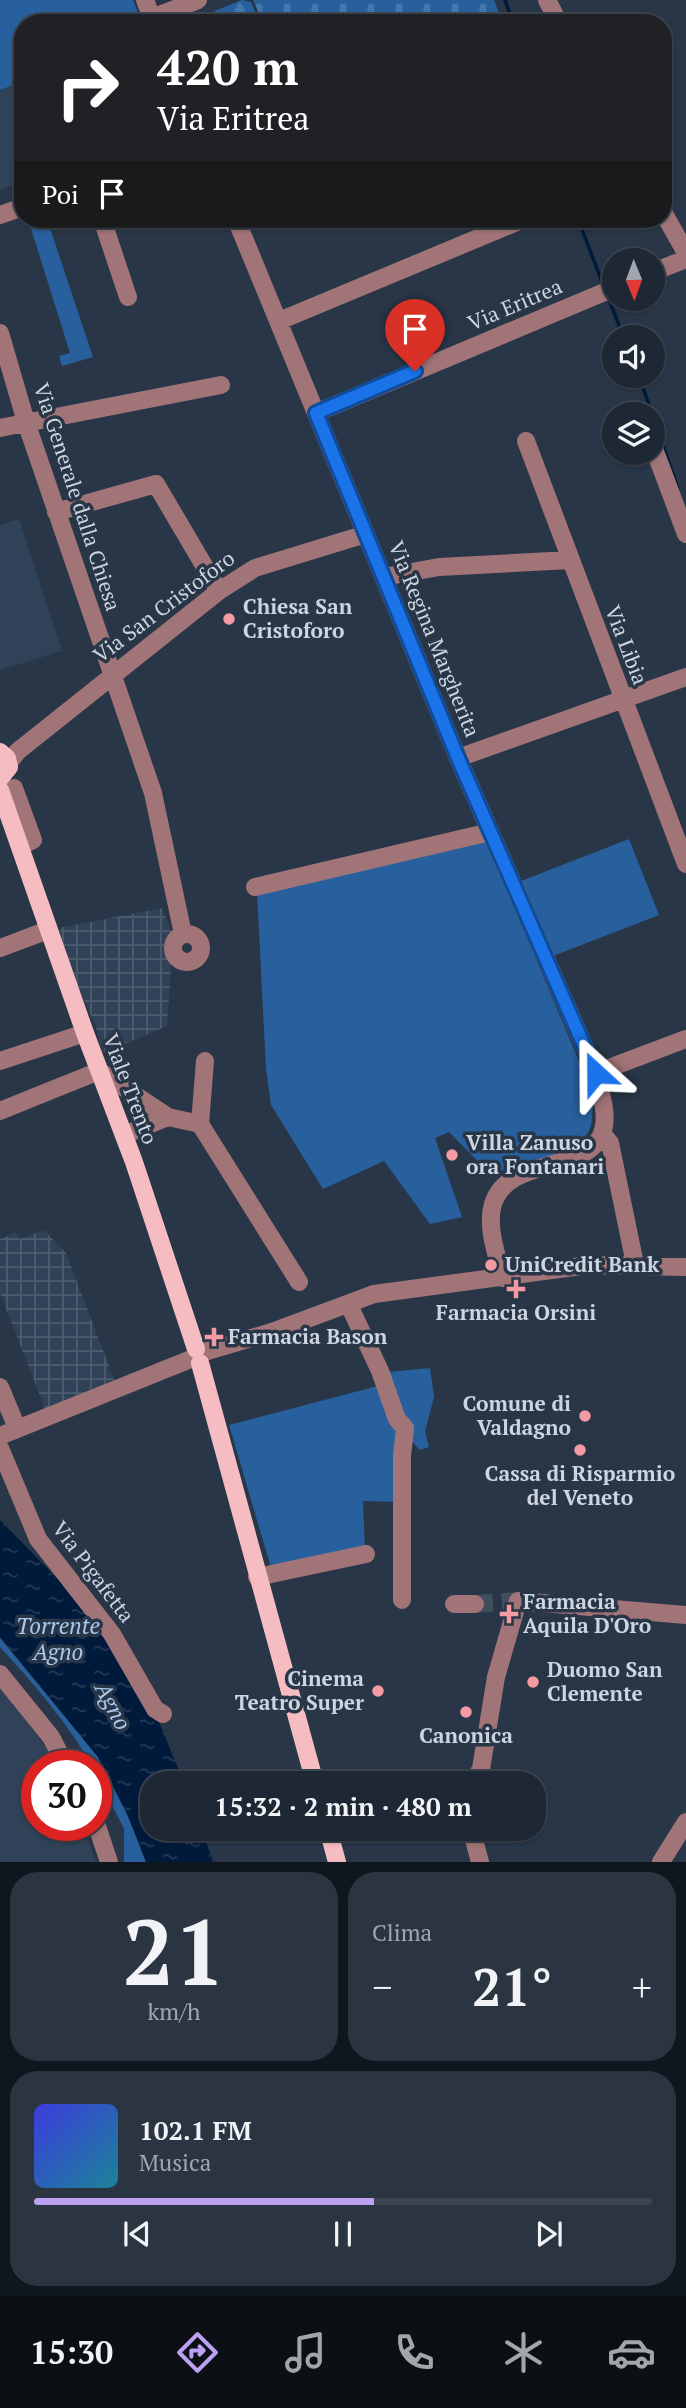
<!DOCTYPE html>
<html lang="it">
<head>
<meta charset="utf-8">
<style>
	body { margin:0; font-family:"PT Serif",serif; background:#2b3441; color:#f1f3f6; height:100vh; display:flex; flex-direction:column; font-size:26px; white-space:nowrap }
	* { box-sizing:border-box; margin:0 }
	p { font-size:23px; color:#a1a6ad }
	.icon { flex:none; width:38px; height:38px; fill:none; stroke:currentColor; stroke-width:2; stroke-linecap:round; stroke-linejoin:round }
	.map { position:relative; height:1862px; overflow:hidden }
	.details { display:flex; flex-direction:column; gap:10px; padding:10px; background:#10161d; flex:1 }
	.details>* { flex:none }
	.top-card { position:absolute; left:14px; top:14px; width:658px; height:214px; border-radius:28px; box-shadow:0 2px 5px #0004,0 0 0 2px #3c4450; background:#202124; color:#fff; overflow:hidden }
	.needle { width:46px; rotate:179deg }
	.controls { position:absolute; left:602px; top:248px; display:grid; gap:14px }
	.controls a { display:grid; place-items:center; width:63px; height:63px; border-radius:50%; background:#1e2835; box-shadow:0 2px 5px #0004,0 0 0 2px #3c4450; font-size:35px }
	.speed { position:absolute; left:21px; top:1750px; display:flex; gap:14px; font-size:35px; font-weight:700; text-align:center }
	.speed>* { display:grid; place-content:center; width:91px; height:91px; border-radius:50%; background:#1e2835; box-shadow:0 2px 5px #0004,0 0 0 2px #3c4450; line-height:1 }
	.speed .limit { border:10px solid #d22; background:#fff; color:#111 }
	.pin { position:absolute; display:grid; place-items:center; width:60px; height:60px; color:#fff; margin:-72px -30px; border-radius:50% 50% 50% 0; rotate:-45deg; box-shadow:0 0 7px #0007 }
	.pin .icon { rotate:45deg }
	.me { position:absolute; width:77px; margin:-38px; rotate:336deg; stroke-linejoin:round; filter:drop-shadow(0 0 5px #0008) }
	.turn { display:flex; align-items:center; gap:24px; height:147px; padding:0 28px; font-size:32px }
	.turn .icon { width:91px; height:91px; stroke-width:2.5 }
	.turn b { display:block; font-size:49px; line-height:60px }
	.then { display:flex; align-items:center; height:66px; padding:0 28px; background:#0003; gap:14px; font-size:26px }
	.big { font-size:52px; font-weight:700; line-height:1.1 }
	.details .card { flex:1; display:flex; flex-direction:column; justify-content:center; gap:10px; min-width:0; padding:0 24px; border-radius:28px; background:#2b3441 }
	.details .dial { align-items:center; gap:0 }
	.dial b { font-size:91px; line-height:1 }
	.song { display:flex; align-items:center; gap:21px }
	.cover { width:84px; height:84px; border-radius:10px; background:linear-gradient(135deg,hsl(240 70% 55%),hsl(190 70% 35%)) }
	.played { height:7px; border-radius:4px; background:linear-gradient(90deg,#bca0f2 55%,#3c4450 55%) }
	.keys { display:flex; justify-content:space-around; direction:ltr }
	.heat { display:flex; justify-content:space-between; align-items:center; font-size:38px; direction:ltr }
	.details .tiles { flex:1; display:grid; gap:10px; grid-template-columns:1fr 1fr }
	.card:last-child { grid-column:span 2 }
	.trip { position:absolute; left:140px; top:1771px; width:406px; height:70px; border-radius:28px; background:#1e2835; box-shadow:0 2px 5px #0004,0 0 0 2px #3c4450; font-weight:700; line-height:70px; text-align:center }
	.menu { display:flex; height:112px; justify-content:space-around; align-items:center; background:#0c1015; color:#a1a6ad }
	.menu .icon { width:49px; height:49px }
	.menu .current { color:#bca0f2 }
	.menu b { font-size:32px; color:#f1f3f6 }
	.map>svg:first-child { display:block }
	.built { fill:#2f4257 }
	.industrial { fill:url(#industrial-grid) }
	.green { fill:#28609d }
	.forest { fill:url(#forest-firs) }
	.cemetery { fill:url(#cemetery-stones) }
	.water { fill:url(#water-ripples) }
	.lines { fill:none; stroke-linecap:round; stroke-linejoin:round }
	.stream { stroke:#001a3c; stroke-width:3.5 }
	.minor-tunnel { stroke:#414e5e; stroke-width:18; stroke-dasharray:18 9; stroke-linecap:butt }
	.minor { stroke:#a17477; stroke-width:18 }
	.major { stroke:#f5bdc1; stroke-width:18 }
	.route-casing { stroke:#114b97; stroke-width:18 }
	.route { stroke:#1a73e8; stroke-width:12 }
	.poi-dot { fill:#f49aa2; stroke:#283647; stroke-width:2.5 }
	.labels { text-anchor:middle; stroke-width:7; stroke-linejoin:round; paint-order:stroke }
	.street-label { font-size:21px; fill:#ccd5e0; stroke:#283647 }
	.poi-label { font-size:21px; font-weight:bold; fill:#ccd5e0; stroke:#283647; text-anchor:start }
	.water-label { font-size:23px; font-style:italic; fill:#a9c8ee; stroke:#283647 }
</style>
</head>
<body>
<div class="map">
<svg width="686" height="1862" viewBox="0 0 686 1862">
	<defs>
		<pattern id="industrial-grid" width="8" height="8" patternUnits="userSpaceOnUse" patternTransform="scale(1.75)"><rect width="8" height="8" fill="#2f4257"/><path d="M0 4h8M4 0v8" fill="none" stroke="#4c5c6f"/></pattern>
		<pattern id="forest-firs" width="22" height="20" patternUnits="userSpaceOnUse" patternTransform="scale(1.75)"><rect width="22" height="20" fill="#28609d"/><path d="M5 1l3.5 6h-7zM16 11l3.5 6h-7z" fill="#4676aa"/></pattern>
		<pattern id="cemetery-stones" width="16" height="16" patternUnits="userSpaceOnUse" patternTransform="scale(1.75)"><rect width="16" height="16" fill="#28609d"/><path d="M2 7V4a2 2 0 0 1 4 0v3zM10 15v-3a2 2 0 0 1 4 0v3z" fill="#4676aa"/></pattern>
		<pattern id="water-ripples" width="26" height="14" patternUnits="userSpaceOnUse" patternTransform="scale(1.75)"><rect width="26" height="14" fill="#001a3c"/><path d="M2 4q2-2 4 0t4 0M15 11q2-2 4 0t4 0" fill="none" stroke="#243a58"/></pattern>
	</defs>
	<rect width="100%" height="100%" fill="#283647"/>
	<path class="built" d="M20,77L23,182L0,190V84Z
		M19,519L62,651L0,670V525Z
		M0,1684L48,1751L55,1766H37V1825H82L96,1862H0Z"/>
	<path class="industrial" d="M162,908L173,936L167,1026L103,1053L95,1024L72,975L59,928Z
		M44,1230L66,1253L115,1382L46,1411L0,1293V1239L16,1233L19,1239Z"/>
	<path class="green" d="M0,0H133L142,23H23V95L18,83L0,90Z
		M28,219H47L93,357L62,366L59,356L70,353Z
		M485,839L582,1068L579,1070L588,1105L593,1104C592,1112 593,1123 589,1131C574,1161 521,1169 491,1175L449,1132L435,1138L462,1217L430,1224L384,1161L323,1189L271,1105L266,1069L257,892Z
		M629,839L659,915L553,956L521,881Z
		M430,1368L434,1397L425,1431L429,1447L420,1450L409,1438L402,1502L363,1501L365,1551L272,1571L229,1425L389,1383L388,1372Z
		M0,1638L98,1757L128,1816L146,1862H124V1829L96,1773V1766H92C67,1722 34,1684 0,1647Z"/>
	<path class="forest" d="M242,0L251,2L260,23H185Z"/>
	<path class="cemetery" d="M253,0H494L503,23H263Z"/>
	<path class="water" d="M0,1520L89,1611L157,1717L184,1783H152V1829H202L213,1862H146L128,1816L98,1757L0,1637Z"/>
	<g class="lines">
		<path class="stream" d="M505,0L513,23
			M578,219L604,287
			M608,297L624,338
			M639,376L678,489"/>
		<path class="minor-tunnel" d="M475,1604L518,1601"/>
		<path class="minor" d="M145,0L154,23
			M547,0L559,23
			M152,18L198,0
			M663,212L686,253
			M0,215L23,207
			M102,219L128,297
			M236,219L458,758L596,1073C599,1089 607,1109 604,1126C596,1176 509,1153 493,1204C486,1226 497,1256 503,1278
			M653,272L686,259
			M279,321L524,219
			M0,333L26,422L153,793L183,934
			M316,413L614,288
			M0,428L221,385
			M526,441L686,864
			M653,446L686,534
			M56,512L156,484L219,591
			M384,577L439,567L570,560
			M458,758L686,677
			M9,762L18,751L219,591L255,568L366,534
			M14,788L33,840L21,846
			M255,887L490,832
			M173 948a14 14 0 1 1 28 0a14 14 0 1 1-28 0Z
			M0,948L48,930
			M0,1061L85,1033
			M596,1073L686,1039
			M0,1111L99,1071L168,1117L200,1124
			M200,1124L299,1282
			M200,1124L205,1061
			M602,1133L610,1143L635,1264
			M124,1135L168,1117
			M349,1305L380,1371L397,1419L405,1428L402,1456V1600
			M204,1352L272,1332L374,1294L589,1265L686,1267
			M0,1387L17,1428
			M0,1436L191,1359
			M0,1448L38,1539L112,1634L155,1709L163,1714
			M257,1577L366,1554
			M454,1604H475
			M0,1674L51,1737L66,1766
			M472,1783L481,1769L496,1677L518,1601L686,1615
			M96,1823L109,1862
			M471,1829L480,1862
			M221,1833L238,1829
			M661,1862L686,1822"/>
		<path class="major" d="M0,752L7,758L9,767L0,778
			M0,790L85,1033L134,1162L196,1349
			M200,1363L315,1783
			M328,1829L337,1862"/>
	</g>
	<g class="lines">
		<g class="route-casing">
			<path id="route" d="M415,371L316,413L458,758L596,1073"/>
		</g>
		<use href="#route" class="route"/>
	</g>
	<g class="poi-dot">
		<circle cx="229" cy="619" r="7"/>
		<circle cx="452" cy="1155" r="7"/>
		<circle cx="491" cy="1265" r="7"/>
		<path d="M512.5 1278.5h7v7h7v7h-7v7h-7v-7h-7v-7h7z"/>
		<path d="M210.5 1326.5h7v7h7v7h-7v7h-7v-7h-7v-7h7z"/>
		<circle cx="585" cy="1416" r="7"/>
		<circle cx="580" cy="1450" r="7"/>
		<path d="M505.5 1603.5h7v7h7v7h-7v7h-7v-7h-7v-7h7z"/>
		<circle cx="533" cy="1682" r="7"/>
		<circle cx="378" cy="1691" r="7"/>
		<circle cx="466" cy="1712" r="7"/>
	</g>
	<g class="labels">
		<g class="street-label">
			<text transform="translate(515 305) rotate(-23)" y="7">Via Eritrea</text>
			<text transform="translate(77 497) rotate(72)" y="7">Via Generale dalla Chiesa</text>
			<text transform="translate(164 607) rotate(-37)" y="7">Via San Cristoforo</text>
			<text transform="translate(434 639) rotate(68)" y="7">Via Regina Margherita</text>
			<text transform="translate(626 645) rotate(69)" y="7">Via Libia</text>
			<text transform="translate(130 1089) rotate(69)" y="7">Viale Trento</text>
			<text transform="translate(93 1572) rotate(53)" y="7">Via Pigafetta</text>
		</g>
		<g class="poi-label">
			<text x="243" y="614">Chiesa San<tspan x="243" dy="24">Cristoforo</tspan></text>
			<text x="466" y="1150">Villa Zanuso<tspan x="466" dy="24">ora Fontanari</tspan></text>
			<text x="505" y="1272">UniCredit Bank</text>
			<text x="516" y="1320" text-anchor="middle">Farmacia Orsini</text>
			<text x="228" y="1344">Farmacia Bason</text>
			<text x="571" y="1411" text-anchor="end">Comune di<tspan x="571" dy="24">Valdagno</tspan></text>
			<text x="580" y="1481" text-anchor="middle">Cassa di Risparmio<tspan x="580" dy="24">del Veneto</tspan></text>
			<text x="523" y="1609">Farmacia<tspan x="523" dy="24">Aquila D'Oro</tspan></text>
			<text x="547" y="1677">Duomo San<tspan x="547" dy="24">Clemente</tspan></text>
			<text x="364" y="1686" text-anchor="end">Cinema<tspan x="364" dy="24">Teatro Super</tspan></text>
			<text x="466" y="1743" text-anchor="middle">Canonica</text>
		</g>
		<g class="water-label">
			<text x="58" y="1634">Torrente<tspan x="58" dy="26">Agno</tspan></text>
			<text transform="translate(113 1706) rotate(62)" y="8">Agno</text>
		</g>
	</g>
</svg>
<div class="controls">
<a><svg class="needle" viewBox="-14 -14 28 28"><path d="M0-13l5 13h-10z" fill="#e53935"/><path d="M0 13l5-13h-10z" fill="#a1a6ad"/></svg></a>
<a><svg class="icon" aria-label="sound" viewBox="0 0 24 24"><path d="M4 9h4l5-4v14l-5-4H4zM17 9q2 3 0 6"/></svg></a>
<a><svg class="icon" aria-label="layers" viewBox="0 0 24 24"><path d="M12 4l9 5-9 5-9-5zM3 14l9 5 9-5"/></svg></a>
</div>
<div class="speed"><div class="limit">30</div></div>
<div class="pin" style="left:415px;top:371px;background:#d93025"><svg class="icon" aria-label="arrive" viewBox="0 0 24 24"><path d="M6 21V4h12l-3 4 3 4H6"/></svg></div>
<svg class="me" style="left:596px;top:1073px" viewBox="-20 -20 40 40"><path d="M0-17L14 15 0 8-14 15z" fill="#1a73e8" stroke="#fff" stroke-width="4"/></svg>
<div class="trip">15:32 · 2 min · 480 m</div>
<div class="top-card">
<div class="turn"><svg class="icon" aria-label="right" viewBox="0 0 24 24"><path d="M7 20v-9h11M14 6l5 5-5 5"/></svg><div><b>420 m</b>Via Eritrea</div></div>
<div class="then">Poi<svg class="icon" aria-label="arrive" viewBox="0 0 24 24"><path d="M6 21V4h12l-3 4 3 4H6"/></svg></div>
</div>
</div>
<section class="details">
<div class="tiles">
<div class="card dial"><b>21</b><p>km/h</p></div>
<div class="card"><p>Clima</p>
<div class="heat"><a>−</a><b class="big">21°</b><a>+</a></div>
</div>
<div class="card">
<div class="song"><i class="cover"></i><div><b>102.1 FM</b><p>Musica</p></div></div>
<div class="played"></div>
<div class="keys"><svg class="icon" aria-label="previous" viewBox="0 0 24 24"><path d="M18 5L8 12l10 7zM5 5v14"/></svg><svg class="icon" aria-label="pause" viewBox="0 0 24 24"><path d="M8 5v14M16 5v14"/></svg><svg class="icon" aria-label="next" viewBox="0 0 24 24"><path d="M6 5l10 7-10 7zM19 5v14"/></svg></div>
</div>
</div>
</section>
<nav class="menu">
<b>15:30</b>
<svg class="icon current" aria-label="directions" viewBox="0 0 24 24"><path d="M12 3l9 9-9 9-9-9zM9 14v-3h6M13 9l2 2-2 2"/></svg>
<svg class="icon" aria-label="music" viewBox="0 0 24 24"><path d="M9 18V5l10-2v13"/><circle cx="6" cy="18" r="3"/><circle cx="16" cy="16" r="3"/></svg>
<svg class="icon" aria-label="phone" viewBox="0 0 24 24"><path d="M5 4h4l2 5-3 2q2 4 5 5l2-3 5 2v4C11 20 4 13 5 4z"/></svg>
<svg class="icon" aria-label="climate" viewBox="0 0 24 24"><path d="M12 3v18M4 7l16 10M4 17L20 7"/></svg>
<svg class="icon" aria-label="car" viewBox="0 0 24 24"><path d="M5 17H2v-5l4-1 3-4h7l3 4 3 1v5h-3M9 17h6M6 11h13"/><circle cx="7" cy="17" r="2"/><circle cx="17" cy="17" r="2"/></svg>
</nav>
</body>
</html>
